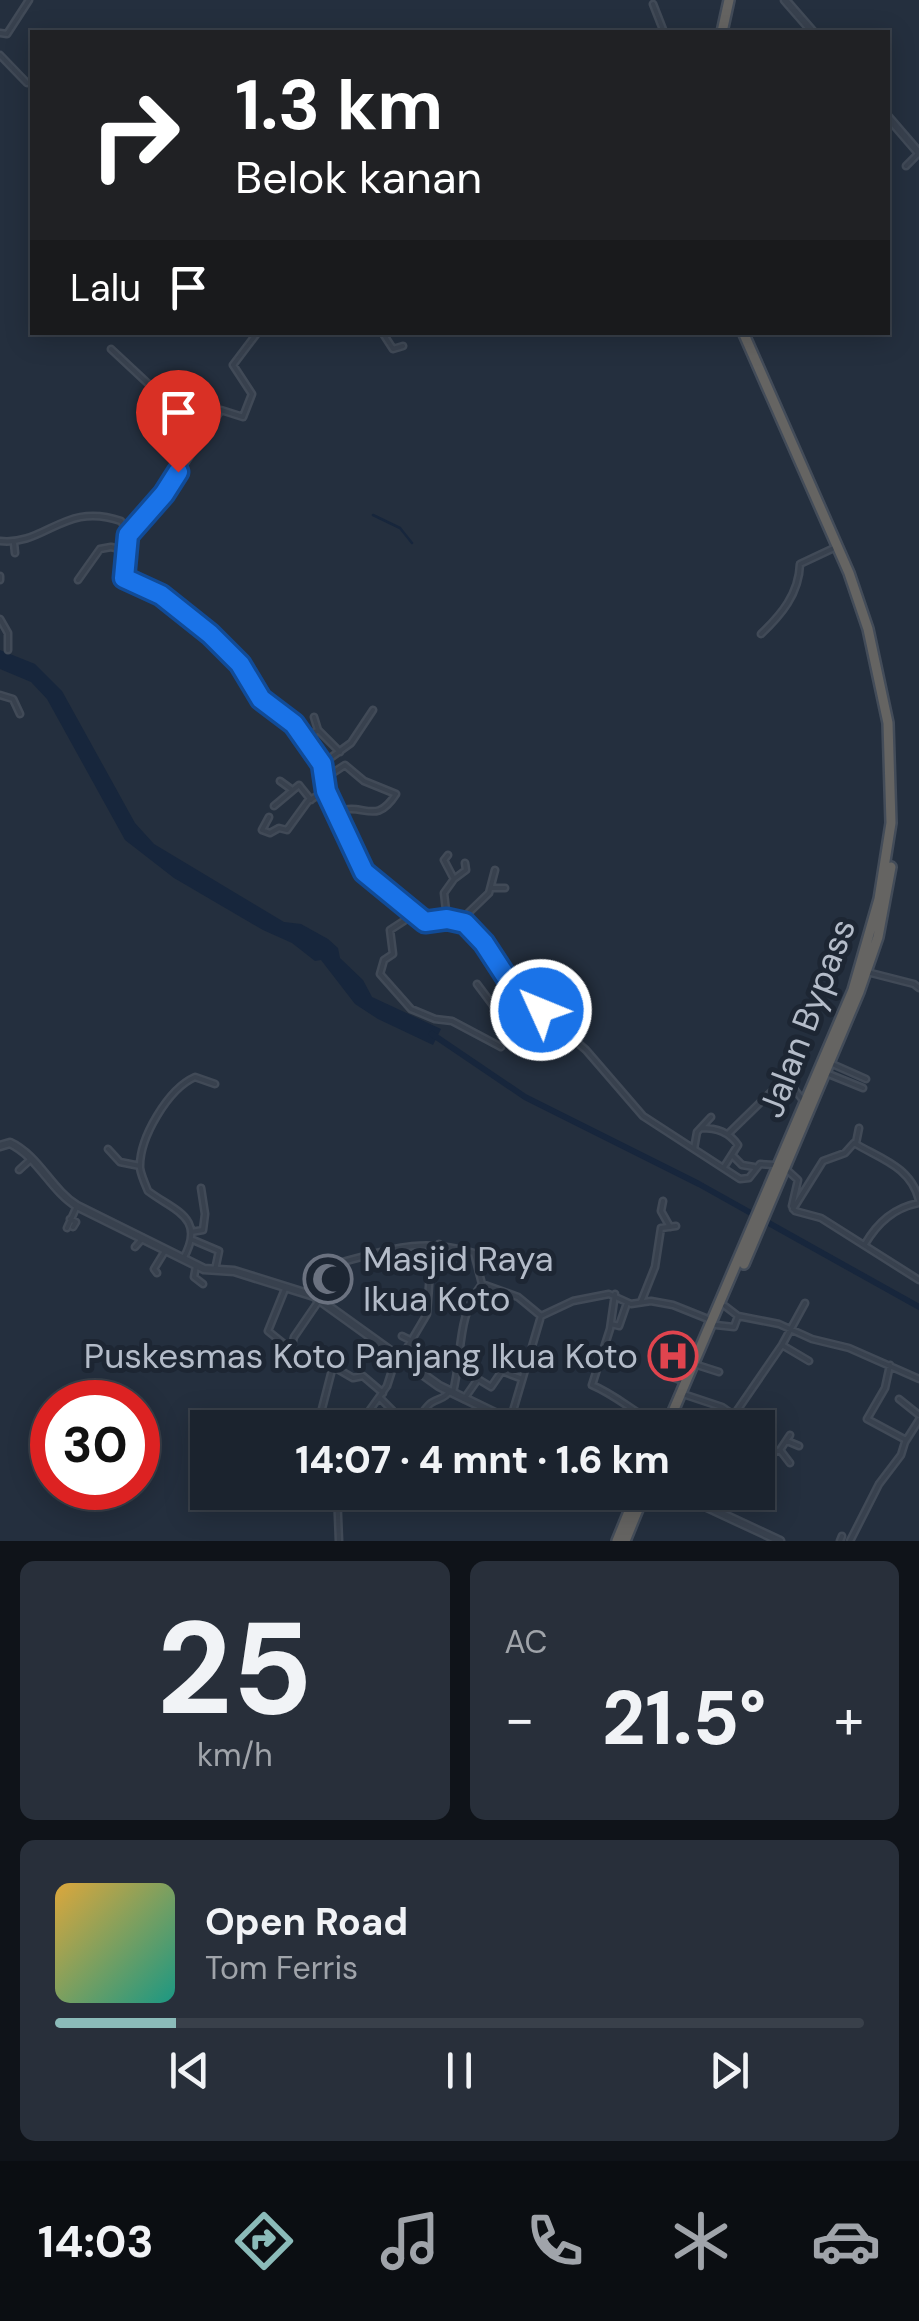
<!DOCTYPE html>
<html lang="id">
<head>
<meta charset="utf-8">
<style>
	body { margin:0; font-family:"DM Sans",sans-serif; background:#282f3a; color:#f1f3f6; height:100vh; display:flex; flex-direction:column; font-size:38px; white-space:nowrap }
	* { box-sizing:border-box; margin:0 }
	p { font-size:32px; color:#a0a4aa }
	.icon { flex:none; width:55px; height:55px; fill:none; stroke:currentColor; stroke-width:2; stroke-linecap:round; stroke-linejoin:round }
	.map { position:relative; height:1541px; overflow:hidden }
	.side { display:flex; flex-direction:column; gap:20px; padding:20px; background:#0f1319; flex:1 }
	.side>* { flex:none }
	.hud { position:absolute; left:30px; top:30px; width:860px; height:305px; border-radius:0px; box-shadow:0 5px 25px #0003,0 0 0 2px #39404a; background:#202124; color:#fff; overflow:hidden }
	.speed { position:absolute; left:30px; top:1380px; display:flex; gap:20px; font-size:50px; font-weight:700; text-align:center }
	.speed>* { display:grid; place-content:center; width:130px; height:130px; border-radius:50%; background:#1b232e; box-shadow:0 5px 25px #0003,0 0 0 2px #39404a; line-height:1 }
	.speed .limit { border:15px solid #d22; background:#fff; color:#111 }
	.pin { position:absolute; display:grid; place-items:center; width:85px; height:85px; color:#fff; margin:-102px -42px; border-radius:50% 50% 50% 0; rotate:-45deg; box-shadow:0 0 10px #0007 }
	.pin .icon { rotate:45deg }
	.me { position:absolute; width:110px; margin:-55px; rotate:314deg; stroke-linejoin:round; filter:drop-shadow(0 0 8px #0008) }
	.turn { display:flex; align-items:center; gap:35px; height:210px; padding:0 40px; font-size:45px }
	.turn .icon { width:130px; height:130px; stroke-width:2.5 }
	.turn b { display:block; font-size:70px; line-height:85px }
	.then { display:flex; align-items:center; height:95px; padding:0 40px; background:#0003; gap:20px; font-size:38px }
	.big { font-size:75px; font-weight:800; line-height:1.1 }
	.side .tile { flex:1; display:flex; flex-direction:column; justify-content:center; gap:15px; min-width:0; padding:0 35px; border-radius:15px; background:#282f3a }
	.side .dial { align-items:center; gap:0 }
	.dial b { font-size:130px; line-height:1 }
	.song { display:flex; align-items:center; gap:30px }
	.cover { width:120px; height:120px; border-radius:15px; background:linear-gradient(135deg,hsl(40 70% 55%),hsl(170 70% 35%)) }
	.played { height:10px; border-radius:5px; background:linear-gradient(90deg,#8bbbb9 15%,#39404a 15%) }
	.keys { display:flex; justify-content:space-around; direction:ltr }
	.heat { display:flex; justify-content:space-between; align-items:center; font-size:55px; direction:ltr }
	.side .tiles { flex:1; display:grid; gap:20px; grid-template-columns:1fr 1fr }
	.tile:last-child { grid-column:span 2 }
	.trip { position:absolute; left:190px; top:1410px; width:585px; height:100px; border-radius:0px; background:#1b232e; box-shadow:0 5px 25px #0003,0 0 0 2px #39404a; font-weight:800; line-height:100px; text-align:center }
	.menu { display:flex; height:160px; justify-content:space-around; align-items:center; background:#0b0e12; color:#a0a4aa }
	.menu .icon { width:70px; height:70px }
	.menu .selected { color:#8bbbb9 }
	.menu b { font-size:45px; color:#f1f3f6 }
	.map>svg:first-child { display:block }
	.water { fill:#17263c }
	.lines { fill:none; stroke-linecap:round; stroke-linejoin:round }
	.stream { stroke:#17263c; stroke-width:2.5 }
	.river { stroke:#17263c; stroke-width:6 }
	.minor-casing { stroke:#414a57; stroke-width:9 }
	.tertiary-casing { stroke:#414a57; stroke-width:11 }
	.trunk-casing { stroke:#434c59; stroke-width:14 }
	.minor { stroke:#38414e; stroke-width:4 }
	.tertiary { stroke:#38414e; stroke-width:6 }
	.trunk { stroke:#656462; stroke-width:9 }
	.route-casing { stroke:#114b97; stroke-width:25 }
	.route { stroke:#1a73e8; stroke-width:18 }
	.labels { text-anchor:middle; stroke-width:10; stroke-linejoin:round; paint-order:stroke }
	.street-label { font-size:35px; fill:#b4bcc9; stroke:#1d2633 }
	.poi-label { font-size:35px; fill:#b4bcc9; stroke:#1d2633; text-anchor:start }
</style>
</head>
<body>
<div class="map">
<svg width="919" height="1541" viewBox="0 0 919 1541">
	<rect width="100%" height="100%" fill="#242f3e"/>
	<path class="water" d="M0,650L35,664L62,691L135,823L154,844L284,922L301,924L328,939L338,948L340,958L363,980L372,997L441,1029L433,1045L378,1019L355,1004L321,960L315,961L292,943L263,930L174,878L125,840L47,699L31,682L0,669Z"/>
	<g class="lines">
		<path class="stream" d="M385,332L392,344
			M373,515L400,528L412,543"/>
		<path class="river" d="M432,1034L525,1097L699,1184L919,1307"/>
		<g class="minor-casing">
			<path id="minor" d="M653,4L664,32
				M0,33L7,34L29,0
				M0,55L27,83
				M906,166L919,153
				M382,332L393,349L403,346
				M111,349L156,391L209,426
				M127,535L164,494L221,410L243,417L252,394L233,365L258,332
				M0,541C46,546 64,501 121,521C134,540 123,558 124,578L161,595L210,635L240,664L261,699L294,724L322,764L326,791L364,872L425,922L457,920L465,923L486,947L512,986L586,1050L643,1116L740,1179L749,1178L760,1164L774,1165
				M14,543L15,553
				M0,576V580
				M78,580L100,549L111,547L128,551
				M0,619L8,633V650
				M761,634C781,615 799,594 800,564L834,548
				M0,695L13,699L20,714
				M314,717L318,730
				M307,737L318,730L340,752
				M322,764L351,743L373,710
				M325,778L345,765L364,781L396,794C375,827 364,801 336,812
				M280,781L291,789
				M274,806L299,785L311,800
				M269,817L262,830L270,833L279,828L287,830L308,801L326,791
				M454,879L466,870L465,863
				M491,888H505
				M416,913L390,930L393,954L384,960L380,974L411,1009L435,1019L452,1021L501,1047
				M447,919L444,893L454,879L444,860L448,855
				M460,921L489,893L495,870
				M867,972L914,984L919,988
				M477,984L507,1024
				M497,1009L514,990
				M830,1063L866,1079
				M826,1073L863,1088
				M775,1089L787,1080L802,1099
				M701,1128C717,1128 729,1132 738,1145L724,1167
				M728,1134L771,1092
				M856,1143L859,1128
				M108,1149L120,1162L140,1166
				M694,1149L697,1132L711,1117
				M733,1156L742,1165L754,1167
				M786,1169L798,1180L792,1206L795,1211L821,1218L919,1280
				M19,1170L31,1159
				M663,1201L661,1211L670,1227
				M793,1209L823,1161L845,1153L854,1143C881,1159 911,1167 919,1200
				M70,1219L76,1222L73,1227
				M67,1228L77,1206
				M191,1232L203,1230L205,1214L201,1188
				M193,1240L219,1251L215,1270
				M865,1244C878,1222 894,1208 919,1203
				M135,1247L143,1238
				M183,1259C207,1217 174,1211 148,1191C145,1184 141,1175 140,1168C139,1138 168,1089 195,1077L215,1084
				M196,1266L194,1277L203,1284
				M157,1273L154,1269L165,1251
				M285,1289L268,1331L289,1348L317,1357L353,1378L363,1376L383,1393
				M615,1294L610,1329L592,1385C613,1394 628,1407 648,1419L658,1413L669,1418
				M318,1297L333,1284L332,1265C385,1251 420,1236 474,1253L482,1284L518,1297L541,1316L573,1301L609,1294L631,1304L651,1301L673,1305L708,1319
				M641,1302L655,1267L661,1228L676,1226
				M725,1306L738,1316L779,1324L812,1339L849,1348L919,1379
				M611,1324L619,1326L627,1303
				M716,1325L734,1327L738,1316
				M402,1336L412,1341
				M782,1345L809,1361
				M291,1349L294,1337L320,1299
				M401,1358L427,1314L430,1272L439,1244
				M442,1360L459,1364
				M694,1364L719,1372
				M890,1365L885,1388L867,1419L906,1440
				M662,1373L685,1382
				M453,1392C463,1353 456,1317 482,1284
				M686,1395L722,1407L732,1414
				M380,1398L400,1418L411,1423C421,1419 423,1409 431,1403C439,1398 444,1399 449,1392
				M464,1399L478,1379L491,1387L502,1371L520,1378
				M899,1399L919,1415
				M350,1419L358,1424
				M510,1421L541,1316
				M317,1428L333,1366
				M357,1428L387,1386L397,1355
				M725,1428L782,1345L805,1303
				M787,1441L799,1446
				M780,1450L790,1463
				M758,1459L780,1450L790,1435
				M337,1492L339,1541
				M311,1497L317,1492
				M840,1541L842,1536
				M850,1541L879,1484L901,1455L905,1442L919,1420"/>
		</g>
		<g class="tertiary-casing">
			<path id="tertiary" d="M785,0L813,32
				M888,117L919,153
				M0,1146L10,1143C38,1156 51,1190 77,1206L204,1269L234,1271L314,1296L439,1386L526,1428
				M675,1492L780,1541"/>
		</g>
		<g class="trunk-casing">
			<path id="trunk" d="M722,32L729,0
				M744,1264L859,992L878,937L891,867
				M666,1428L853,990L879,899L891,823L888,723L868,629L849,573L743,332
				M617,1541L637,1492
				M625,1541L645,1492"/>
		</g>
		<use href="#minor" class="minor"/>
		<use href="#tertiary" class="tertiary"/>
		<use href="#trunk" class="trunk"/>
	</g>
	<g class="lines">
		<g class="route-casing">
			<path id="route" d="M178,472L164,494L128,535L124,578L161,595L210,634L240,664L261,699L294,724L322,764L326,791L364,872L425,922L447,919L465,923L484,943L512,986L541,1010"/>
		</g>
		<use href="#route" class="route"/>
	</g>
	<defs>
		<g id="mosque-ring" transform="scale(2.5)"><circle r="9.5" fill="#1d2633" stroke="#6b7280" stroke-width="1.5"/><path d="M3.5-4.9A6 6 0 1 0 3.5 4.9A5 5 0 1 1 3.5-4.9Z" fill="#6b7280"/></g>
		<g id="hospital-ring" transform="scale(2.5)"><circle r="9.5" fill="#1d2633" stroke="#e0444e" stroke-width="1.5"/><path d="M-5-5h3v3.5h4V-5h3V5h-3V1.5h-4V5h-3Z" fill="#e0444e"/></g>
	</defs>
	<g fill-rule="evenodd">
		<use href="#mosque-ring" x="328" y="1279"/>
		<use href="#hospital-ring" x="673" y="1356"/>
	</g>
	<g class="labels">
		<g class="street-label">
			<text transform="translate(807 1018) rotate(-69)" y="12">Jalan Bypass</text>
		</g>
		<g class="poi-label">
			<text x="363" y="1271">Masjid Raya<tspan x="363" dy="40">Ikua Koto</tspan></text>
			<text x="638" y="1368" text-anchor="end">Puskesmas Koto Panjang Ikua Koto</text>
		</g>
	</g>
</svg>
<div class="speed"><div class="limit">30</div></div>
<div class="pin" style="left:178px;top:472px;background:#d93025"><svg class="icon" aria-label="arrive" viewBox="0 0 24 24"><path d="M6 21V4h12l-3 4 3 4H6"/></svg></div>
<svg class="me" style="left:541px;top:1010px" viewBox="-20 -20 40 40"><circle r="17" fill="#1a73e8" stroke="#fff" stroke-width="3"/><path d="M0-11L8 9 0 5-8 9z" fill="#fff"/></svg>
<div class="trip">14:07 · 4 mnt · 1.6 km</div>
<div class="hud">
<div class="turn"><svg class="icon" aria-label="right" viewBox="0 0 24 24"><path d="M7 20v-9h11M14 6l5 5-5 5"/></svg><div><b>1.3 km</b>Belok kanan</div></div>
<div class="then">Lalu<svg class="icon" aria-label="arrive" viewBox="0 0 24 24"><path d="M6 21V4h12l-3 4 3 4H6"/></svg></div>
</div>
</div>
<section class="side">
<div class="tiles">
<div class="tile dial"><b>25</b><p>km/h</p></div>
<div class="tile"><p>AC</p>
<div class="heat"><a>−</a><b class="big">21.5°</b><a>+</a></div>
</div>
<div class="tile">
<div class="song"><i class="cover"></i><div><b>Open Road</b><p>Tom Ferris</p></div></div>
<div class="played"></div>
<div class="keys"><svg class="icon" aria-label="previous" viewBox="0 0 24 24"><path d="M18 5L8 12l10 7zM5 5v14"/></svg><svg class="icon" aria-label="pause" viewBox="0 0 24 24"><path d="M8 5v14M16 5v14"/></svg><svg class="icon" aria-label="next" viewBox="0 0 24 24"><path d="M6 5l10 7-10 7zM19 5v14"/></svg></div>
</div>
</div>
</section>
<nav class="menu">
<b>14:03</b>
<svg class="icon selected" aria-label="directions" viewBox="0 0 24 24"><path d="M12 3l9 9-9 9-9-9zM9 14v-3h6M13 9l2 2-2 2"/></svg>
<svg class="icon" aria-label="music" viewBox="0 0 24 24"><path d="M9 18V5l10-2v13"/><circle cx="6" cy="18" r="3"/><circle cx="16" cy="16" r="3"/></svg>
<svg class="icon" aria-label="phone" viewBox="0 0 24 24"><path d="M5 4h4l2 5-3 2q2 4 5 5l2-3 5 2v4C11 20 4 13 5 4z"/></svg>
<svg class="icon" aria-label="climate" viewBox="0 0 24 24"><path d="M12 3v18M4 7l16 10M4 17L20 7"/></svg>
<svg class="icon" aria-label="car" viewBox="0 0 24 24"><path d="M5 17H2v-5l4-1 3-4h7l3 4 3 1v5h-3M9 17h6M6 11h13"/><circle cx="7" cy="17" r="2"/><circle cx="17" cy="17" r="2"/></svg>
</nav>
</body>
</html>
